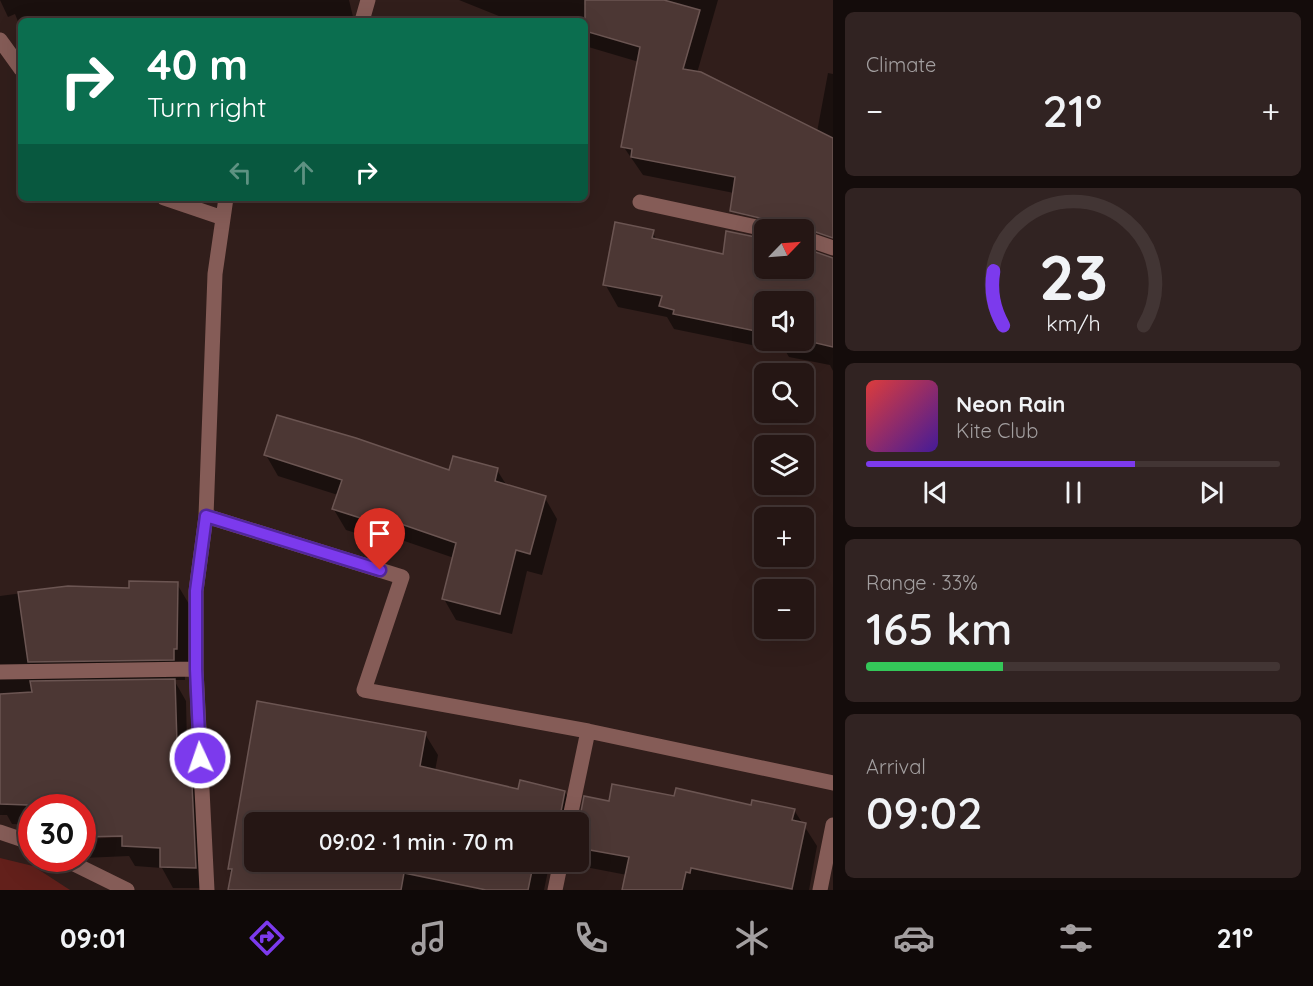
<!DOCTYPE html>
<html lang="en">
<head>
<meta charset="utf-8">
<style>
	body { margin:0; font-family:Quicksand,sans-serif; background:#312322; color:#f1f3f6; height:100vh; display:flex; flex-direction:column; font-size:22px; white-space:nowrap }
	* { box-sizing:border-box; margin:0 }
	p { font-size:20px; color:#a39fa0 }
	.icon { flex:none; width:33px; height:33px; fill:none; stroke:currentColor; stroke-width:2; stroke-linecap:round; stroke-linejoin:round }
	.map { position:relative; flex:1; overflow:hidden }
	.side { display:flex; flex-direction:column; gap:12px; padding:12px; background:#140c0b; width:480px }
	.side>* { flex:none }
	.top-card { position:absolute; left:18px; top:18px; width:570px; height:183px; border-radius:9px; box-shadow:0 6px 24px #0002,0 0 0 2px #423534; background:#0b6e4f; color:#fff; overflow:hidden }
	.needle { width:39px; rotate:65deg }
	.controls { position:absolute; left:754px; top:219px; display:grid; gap:12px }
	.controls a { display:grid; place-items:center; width:60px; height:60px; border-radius:9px; background:#251614; box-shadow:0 6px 24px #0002,0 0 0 2px #423534; font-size:30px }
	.speed { position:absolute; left:18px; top:794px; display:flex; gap:12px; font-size:30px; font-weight:700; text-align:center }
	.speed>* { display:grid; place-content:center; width:78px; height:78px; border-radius:50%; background:#251614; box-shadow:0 6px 24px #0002,0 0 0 2px #423534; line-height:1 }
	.speed .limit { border:9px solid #d22; background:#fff; color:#111 }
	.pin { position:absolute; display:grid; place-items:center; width:51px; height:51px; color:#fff; margin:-62px -26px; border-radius:50% 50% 50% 0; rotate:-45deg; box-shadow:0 0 6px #0007 }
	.pin .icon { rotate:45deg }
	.me { position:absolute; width:66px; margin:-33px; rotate:357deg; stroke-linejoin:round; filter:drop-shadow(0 0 4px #0008) }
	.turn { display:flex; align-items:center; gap:21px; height:126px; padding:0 30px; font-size:27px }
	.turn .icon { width:78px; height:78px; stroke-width:2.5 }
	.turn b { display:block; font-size:42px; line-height:51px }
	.lanes { display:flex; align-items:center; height:57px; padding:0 30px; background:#0003; justify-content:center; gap:30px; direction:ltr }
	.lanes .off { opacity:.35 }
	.big { font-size:45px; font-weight:600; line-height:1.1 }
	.side .tile { flex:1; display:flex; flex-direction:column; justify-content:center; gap:9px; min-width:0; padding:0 21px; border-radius:9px; background:#312322 }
	.side .dial { align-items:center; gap:0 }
	.dial svg { height:156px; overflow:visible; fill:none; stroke:#423534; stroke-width:7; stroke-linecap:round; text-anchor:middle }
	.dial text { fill:#f1f3f6; stroke:none }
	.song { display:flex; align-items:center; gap:18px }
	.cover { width:72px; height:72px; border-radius:9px; background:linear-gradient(135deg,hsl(0 70% 55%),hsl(260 70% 35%)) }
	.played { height:6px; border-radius:3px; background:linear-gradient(90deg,#7c3aed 65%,#423534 65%) }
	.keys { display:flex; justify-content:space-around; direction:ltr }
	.heat { display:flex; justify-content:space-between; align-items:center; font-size:33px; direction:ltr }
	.charge { height:9px; border-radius:4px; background:linear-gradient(90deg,#34c759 33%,#423534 0) }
	.trip { position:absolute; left:244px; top:812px; width:345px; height:60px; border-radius:9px; background:#251614; box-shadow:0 6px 24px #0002,0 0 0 2px #423534; font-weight:600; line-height:60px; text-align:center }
	.tabs { display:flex; height:96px; justify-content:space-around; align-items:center; background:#0f0908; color:#a39fa0 }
	.tabs .icon { width:42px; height:42px }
	.tabs .current { color:#7c3aed }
	.tabs b { font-size:27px; color:#f1f3f6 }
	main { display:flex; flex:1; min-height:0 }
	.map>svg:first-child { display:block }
	.green { fill:#63201b }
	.shadow { fill:#0007; fill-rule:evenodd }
	.building { fill:#4c3734; stroke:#6b5552; stroke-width:1.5 }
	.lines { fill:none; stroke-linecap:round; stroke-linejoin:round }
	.minor { stroke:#855c57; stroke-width:15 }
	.route-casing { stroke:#51269a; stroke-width:15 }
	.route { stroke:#7c3aed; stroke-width:10 }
</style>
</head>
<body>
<main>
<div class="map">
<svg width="833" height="890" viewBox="0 0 833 890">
	<rect width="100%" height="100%" fill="#311e1b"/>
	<path class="green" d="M0,858L33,866L70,890H0Z"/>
	<path class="shadow" d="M0,0H349L354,21H21V29L15,14L8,17Z
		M435,0H718L697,73L817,132L828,73L833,74V233L744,215L733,197L734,193L643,175L623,146L639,62L585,46V21H511L459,0Z
		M190,198H204L199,205Z
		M652,231L658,243L833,284V371L830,365L789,357L786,352L674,329L667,317L618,307L605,284ZM765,302H804V340H765Z
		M266,455L450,472L497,470L507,486L545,498L557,519L542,575L527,571L512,634L456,620L444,599L454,558L384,534L382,541L346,530L333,508L338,495L278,476Z
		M177,584L189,604L188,669H185V680H174L186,701L187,744L201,765L207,888H173L162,868L135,866L129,856L83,858L82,839L130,837L82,807H32V825L12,824L7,815H0V596L68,587L131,589Z
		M258,703L425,734L438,755L435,771L519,791L565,792L577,814L575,822H255V861H550L544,890H229L232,874L229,869Z
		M675,798L794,810L817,846L809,890H623L627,875L554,861H579V826L610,803Z"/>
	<path class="building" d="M585,0H664L700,10L683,69L701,72L833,138V238L807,229L779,230L773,221L730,211L735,177L631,157L632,149L621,147L640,47L585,31Z
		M615,222L654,230L652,238L723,254L726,231L765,239V268H804V248L833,258V347L803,340L804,302H765V333L673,314L674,310L659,306L662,296L603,285Z
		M277,415L356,438L449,470L453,456L498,468L495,481L546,496L530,554L516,550L500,614L442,599L456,543L372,514L370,521L332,509L342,480L264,455Z
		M129,581L178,582L177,649H174V660L28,662L18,592L68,586L129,588Z
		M175,679L177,743H190L196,868L160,867V848L122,846V836L82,837V807L0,804V694L32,692L30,681Z
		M257,701L426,732L420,766L518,789L520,780L565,791L559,822H255V861H534L528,890H486L404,873L401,890H228L232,869H228Z
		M612,784L674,796L676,788L751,805L752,800L795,809L792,820L806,823L792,889L691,868L690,873L686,872L682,890H622L629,857L579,848V822L584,796L609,801Z"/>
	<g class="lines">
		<path class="minor" d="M362,21L368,0
			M0,40L21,69
			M164,198L223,218
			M640,202L770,230
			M804,238L833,248
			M206,516L402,577L364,690L588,731
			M0,672L196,669
			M569,822L588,731L833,783
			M0,832L32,843
			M62,858L127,890
			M207,890L196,669V591L206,516L215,274L226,198
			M555,890L561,861
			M820,890L833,825"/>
	</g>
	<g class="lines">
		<g class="route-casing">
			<path id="route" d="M200,758L196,669V591L206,516L380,570"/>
		</g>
		<use href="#route" class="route"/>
	</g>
</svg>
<div class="controls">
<a><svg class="needle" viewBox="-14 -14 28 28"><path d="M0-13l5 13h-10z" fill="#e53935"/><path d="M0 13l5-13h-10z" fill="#a39fa0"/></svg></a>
<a><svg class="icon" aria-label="sound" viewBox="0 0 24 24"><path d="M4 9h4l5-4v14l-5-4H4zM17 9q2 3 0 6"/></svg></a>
<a><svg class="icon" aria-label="search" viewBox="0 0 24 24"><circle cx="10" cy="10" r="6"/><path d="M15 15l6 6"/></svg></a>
<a><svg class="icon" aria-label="layers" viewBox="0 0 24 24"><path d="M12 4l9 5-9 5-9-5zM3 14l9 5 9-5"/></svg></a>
<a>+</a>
<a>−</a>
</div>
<div class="speed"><div class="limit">30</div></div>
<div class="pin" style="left:380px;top:570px;background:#d93025"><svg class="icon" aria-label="arrive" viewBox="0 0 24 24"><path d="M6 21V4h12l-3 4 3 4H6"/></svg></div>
<svg class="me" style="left:200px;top:758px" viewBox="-20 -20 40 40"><circle r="17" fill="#7c3aed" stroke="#fff" stroke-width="3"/><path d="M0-11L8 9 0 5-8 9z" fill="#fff"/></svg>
<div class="trip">09:02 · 1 min · 70 m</div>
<div class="top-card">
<div class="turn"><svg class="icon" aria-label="right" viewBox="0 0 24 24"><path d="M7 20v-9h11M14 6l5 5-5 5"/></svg><div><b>40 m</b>Turn right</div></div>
<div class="lanes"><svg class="icon off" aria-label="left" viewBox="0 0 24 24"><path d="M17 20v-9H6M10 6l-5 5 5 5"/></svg><svg class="icon off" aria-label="ahead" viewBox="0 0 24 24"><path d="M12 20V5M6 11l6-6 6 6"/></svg><svg class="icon" aria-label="right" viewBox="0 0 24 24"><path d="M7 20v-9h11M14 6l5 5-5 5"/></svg></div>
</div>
</div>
<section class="side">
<div class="tile"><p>Climate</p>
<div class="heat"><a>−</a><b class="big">21°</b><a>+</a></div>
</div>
<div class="tile dial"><svg viewBox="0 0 100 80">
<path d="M14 69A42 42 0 1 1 86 69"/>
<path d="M14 69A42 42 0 0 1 9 41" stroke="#7c3aed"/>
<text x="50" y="56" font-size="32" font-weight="700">23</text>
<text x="50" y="72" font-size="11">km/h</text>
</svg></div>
<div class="tile">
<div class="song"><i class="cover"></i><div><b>Neon Rain</b><p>Kite Club</p></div></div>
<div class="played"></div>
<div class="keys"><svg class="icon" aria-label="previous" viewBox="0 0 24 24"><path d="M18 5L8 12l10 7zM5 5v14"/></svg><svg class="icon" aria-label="pause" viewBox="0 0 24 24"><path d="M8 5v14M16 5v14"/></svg><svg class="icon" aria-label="next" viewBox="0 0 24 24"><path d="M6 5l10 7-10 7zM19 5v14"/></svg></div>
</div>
<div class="tile"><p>Range · 33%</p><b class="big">165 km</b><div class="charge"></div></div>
<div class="tile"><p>Arrival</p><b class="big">09:02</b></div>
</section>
</main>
<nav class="tabs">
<b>09:01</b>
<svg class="icon current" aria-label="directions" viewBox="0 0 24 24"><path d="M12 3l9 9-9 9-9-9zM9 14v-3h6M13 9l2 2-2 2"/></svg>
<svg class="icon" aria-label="music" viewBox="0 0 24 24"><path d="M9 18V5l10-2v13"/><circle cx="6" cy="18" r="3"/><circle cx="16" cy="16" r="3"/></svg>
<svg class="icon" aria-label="phone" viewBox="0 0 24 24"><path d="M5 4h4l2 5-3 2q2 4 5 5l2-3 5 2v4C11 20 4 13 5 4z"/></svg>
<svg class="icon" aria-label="climate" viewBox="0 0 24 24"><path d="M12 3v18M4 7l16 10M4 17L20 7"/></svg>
<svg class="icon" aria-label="car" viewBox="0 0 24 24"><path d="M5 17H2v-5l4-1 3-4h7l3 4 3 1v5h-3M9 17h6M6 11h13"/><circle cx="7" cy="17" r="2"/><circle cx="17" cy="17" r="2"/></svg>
<svg class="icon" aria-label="filters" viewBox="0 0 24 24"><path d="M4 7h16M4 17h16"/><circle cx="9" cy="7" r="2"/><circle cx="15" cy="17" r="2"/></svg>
<b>21°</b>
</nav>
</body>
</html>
